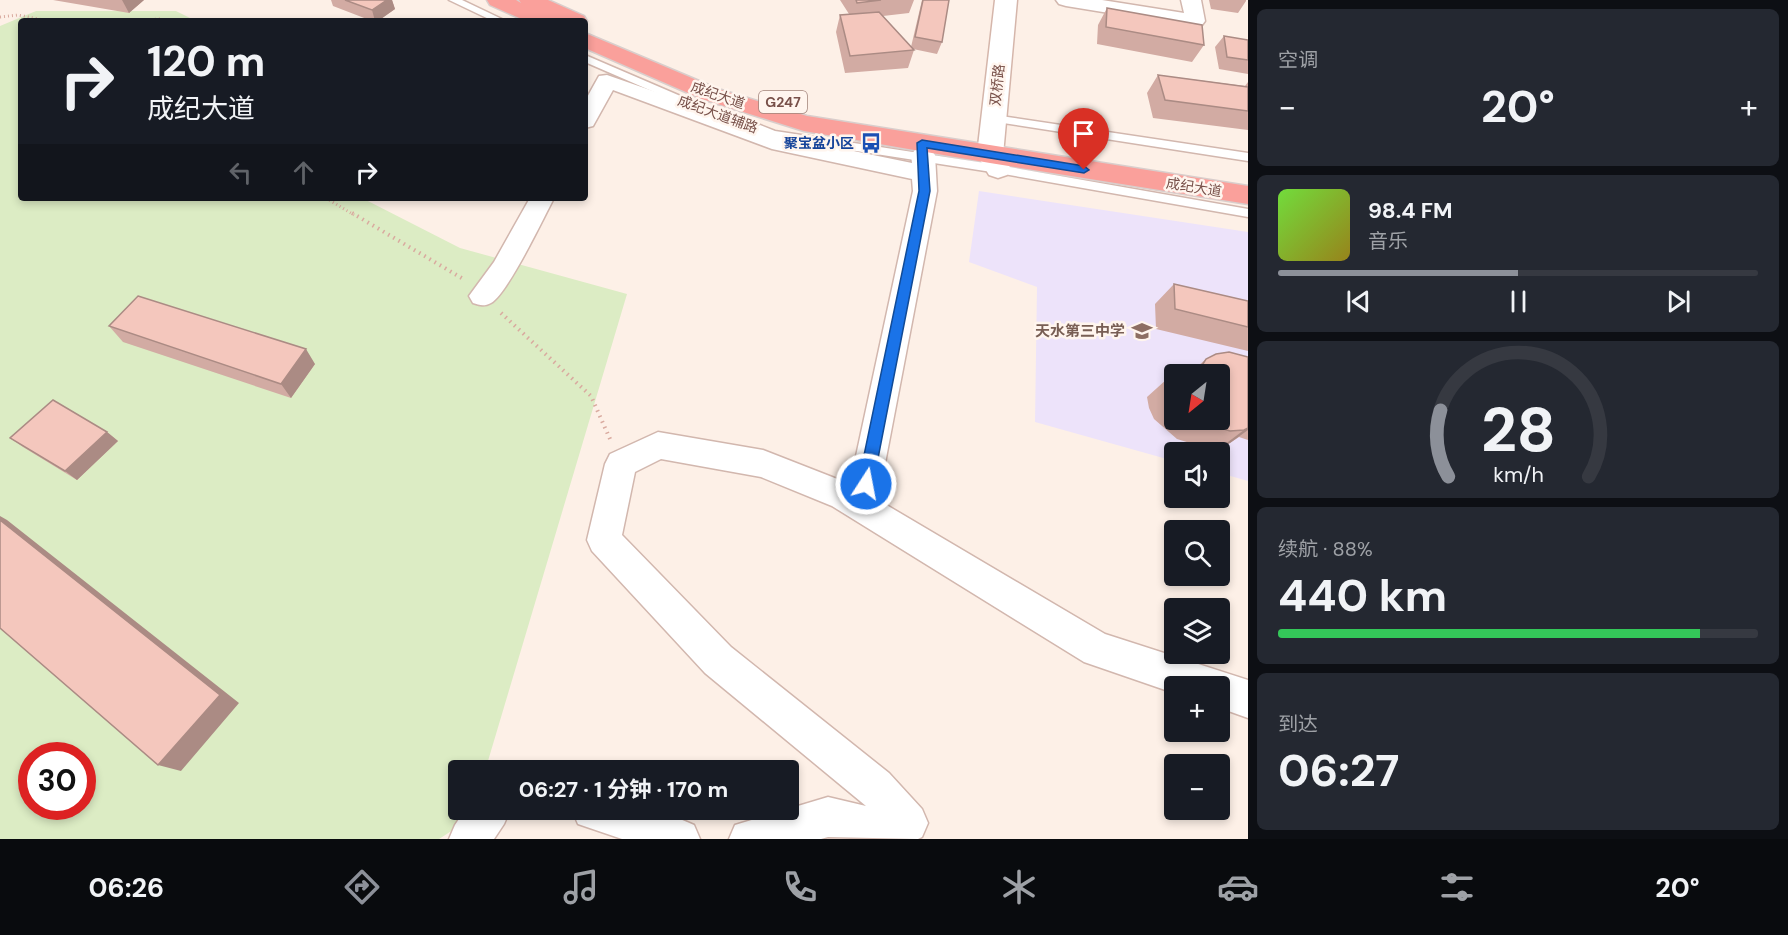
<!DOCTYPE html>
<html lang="zh">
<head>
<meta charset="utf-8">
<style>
	body { margin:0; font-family:"DM Sans","Noto Sans SC",sans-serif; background:#242831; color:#f1f3f6; height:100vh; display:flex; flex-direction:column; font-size:22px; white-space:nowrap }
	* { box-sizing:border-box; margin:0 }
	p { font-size:20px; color:#9ea1a6 }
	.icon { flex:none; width:33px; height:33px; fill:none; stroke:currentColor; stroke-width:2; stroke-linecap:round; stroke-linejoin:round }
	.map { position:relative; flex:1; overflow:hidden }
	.panel { display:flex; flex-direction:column; gap:9px; padding:9px; background:#0d0f14; width:540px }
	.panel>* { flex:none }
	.guide { position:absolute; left:18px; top:18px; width:570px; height:183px; border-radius:6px; box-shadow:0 3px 9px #0003; background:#171b24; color:#f1f3f6; overflow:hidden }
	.needle { width:39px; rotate:210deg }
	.controls { position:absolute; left:1164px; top:364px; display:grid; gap:12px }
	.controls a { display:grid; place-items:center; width:66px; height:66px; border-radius:6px; background:#171b24; box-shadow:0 3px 9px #0003; font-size:30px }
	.speed { position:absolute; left:18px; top:742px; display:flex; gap:12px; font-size:30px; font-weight:700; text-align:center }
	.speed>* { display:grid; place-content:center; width:78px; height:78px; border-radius:50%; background:#171b24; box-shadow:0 3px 9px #0003; line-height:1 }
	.speed .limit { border:9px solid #d22; background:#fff; color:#111 }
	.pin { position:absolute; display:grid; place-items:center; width:51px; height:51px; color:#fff; margin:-62px -26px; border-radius:50% 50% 50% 0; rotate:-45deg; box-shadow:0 0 6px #0007 }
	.pin .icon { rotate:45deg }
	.me { position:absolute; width:66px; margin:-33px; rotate:11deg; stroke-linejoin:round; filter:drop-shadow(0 0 4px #0008) }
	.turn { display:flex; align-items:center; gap:21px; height:126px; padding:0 30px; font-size:27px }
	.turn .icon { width:78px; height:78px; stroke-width:2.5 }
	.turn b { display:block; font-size:42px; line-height:51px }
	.lanes { display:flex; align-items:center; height:57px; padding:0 30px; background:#0003; justify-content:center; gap:30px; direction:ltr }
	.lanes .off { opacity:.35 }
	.big { font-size:45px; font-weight:700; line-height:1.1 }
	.panel .card { flex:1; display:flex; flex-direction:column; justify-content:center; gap:9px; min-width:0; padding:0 21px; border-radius:9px; background:#242831 }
	.panel .dial { align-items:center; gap:0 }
	.dial svg { height:156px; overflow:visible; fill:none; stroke:#363941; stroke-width:7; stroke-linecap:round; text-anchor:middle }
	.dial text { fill:#f1f3f6; stroke:none }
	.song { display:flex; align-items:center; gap:18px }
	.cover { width:72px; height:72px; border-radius:9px; background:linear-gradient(135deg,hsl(100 70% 55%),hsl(50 70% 35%)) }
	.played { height:6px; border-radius:3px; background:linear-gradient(90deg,#8c9099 50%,#363941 50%) }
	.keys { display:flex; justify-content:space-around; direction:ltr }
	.heat { display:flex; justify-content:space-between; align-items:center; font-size:33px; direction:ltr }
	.charge { height:9px; border-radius:4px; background:linear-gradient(90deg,#34c759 88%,#363941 0) }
	.trip { position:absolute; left:448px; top:760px; width:351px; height:60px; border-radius:6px; background:#171b24; box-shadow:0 3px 9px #0003; font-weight:700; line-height:60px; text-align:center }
	.tabs { display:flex; height:96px; justify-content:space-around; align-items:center; background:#090b0e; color:#9ea1a6 }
	.tabs .icon { width:42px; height:42px }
	.tabs .on { color:#8c9099 }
	.tabs b { font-size:27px; color:#f1f3f6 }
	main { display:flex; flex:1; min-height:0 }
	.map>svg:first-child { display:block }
	.education { fill:#ede3fa; fill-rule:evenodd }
	.green { fill:#dcecc4; fill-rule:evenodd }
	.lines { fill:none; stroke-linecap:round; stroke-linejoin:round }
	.lane-casing { stroke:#d2b7ae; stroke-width:3 }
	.street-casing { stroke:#d2b7ae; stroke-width:3 }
	.secondary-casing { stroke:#d5b6ab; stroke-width:3 }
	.highway-casing { stroke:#d9cecc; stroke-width:3 }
	.path-far1 { stroke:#d9aa9f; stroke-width:3; stroke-dasharray:1 3; stroke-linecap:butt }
	.path { stroke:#d9aa9f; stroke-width:4; stroke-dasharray:1.5 4.5; stroke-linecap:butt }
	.lane { fill:#fff; fill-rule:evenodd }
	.street { fill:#fff; fill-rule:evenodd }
	.secondary { fill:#fff; fill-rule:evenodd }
	.highway { fill:#faa09b; fill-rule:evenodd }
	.wall { fill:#d2aba3 }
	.shaded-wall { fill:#ab8b84 }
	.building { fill:#f4c7bd; stroke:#ab8b84; stroke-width:1.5 }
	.route { fill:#1a73e8; stroke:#114b97; stroke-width:1.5 }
	.labels { text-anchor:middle; stroke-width:5; stroke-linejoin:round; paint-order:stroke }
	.far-street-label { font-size:14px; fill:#785049; stroke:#fff5ee }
	.shield { fill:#fff5ee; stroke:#a0827a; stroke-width:1.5 }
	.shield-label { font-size:14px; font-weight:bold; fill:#785049 }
	.far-transit-label { font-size:14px; font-weight:bold; fill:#164399; stroke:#fff5ee; text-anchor:end }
	.education-label { font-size:15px; font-weight:bold; fill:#785e54; stroke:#fff5ee; text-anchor:end }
</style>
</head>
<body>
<main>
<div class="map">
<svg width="1248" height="839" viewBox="0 0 1248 839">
	<rect width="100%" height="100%" fill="#fdf0e7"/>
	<path class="education" d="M979,191L1248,232V481L1220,473V453H1174V461L1035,422L1037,287L969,262ZM1174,375H1220V420H1174Z"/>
	<path class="green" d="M36,11H176L196,21H21V198H362L460,248L627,294L485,771H459V810H473L470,819L439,839H0V26ZM32,756H82V807H32Z"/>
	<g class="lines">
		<g class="lane-casing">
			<path id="lane" d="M449,0H462L506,21H493Z
				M585,55L699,104L701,106L695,109L691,108L585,62Z
				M994,115L1248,153V161L990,121V117Z
				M760,125L775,131L998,165L1248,209V217L998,173L773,138L754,129Z"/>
		</g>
		<g class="street-casing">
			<path id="street" d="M1056,0H1102L1184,13L1181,0H1201L1205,21L1202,25L1195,27L1066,6L1059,4Z
				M607,75L785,137L912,163L911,155L915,150L923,147L931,150L935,155L937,191L878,500L1105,634L1248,680V718L1220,708V687H1174V693L1084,662L832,506L761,477L661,459L635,472L622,535L731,647L889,773L922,809L928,823L922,837L918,839L828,837L821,839H729L735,825L828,797L866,806L705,673L592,551L587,540L605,464L610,454L658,432L763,450L850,484L913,191L912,179L772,149L613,90L593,126L585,128V101L599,76Z
				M530,198H554C543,219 508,293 491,303C484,307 479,305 473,303L469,296L494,262Z
				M465,810H510L504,824L494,839H449L455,825Z
				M572,810H659L694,825L700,839H622L578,824Z"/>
		</g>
		<g class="secondary-casing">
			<path id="secondary" d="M995,0H1017L1003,155L1011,169L1007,175L998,178L989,175L977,155Z"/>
		</g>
		<g class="highway-casing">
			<path id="highway" d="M487,0H516L521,3L519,0H548L584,16L587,21L585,24V21H558L553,19L555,21H526L490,5Z
				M585,33L718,89L807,116L1248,186V204L990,163L804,131L702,99L585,48Z"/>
		</g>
		<path class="path-far1" d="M0,17L18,15L49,21
			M127,21L160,19L169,21
			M326,198L354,215"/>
		<path class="path" d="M352,213L465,280
			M501,313L591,396L610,439"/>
		<use href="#lane" class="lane"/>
		<use href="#street" class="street"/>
		<use href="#secondary" class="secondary"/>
		<use href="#highway" class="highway"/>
	</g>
	<path class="wall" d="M53,0H144L129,13Z
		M331,0H392L395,9L378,21H372L333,6Z
		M840,0H914L909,13L883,16L911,47L922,0H949L942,42L937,54L913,49L914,50L908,68L845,73L836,32L840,15L849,14Z
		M1209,0H1246V1L1238,13L1211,9Z
		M1107,8L1204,45L1192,62L1097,44L1098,25Z
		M1224,36L1248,40V74L1219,69L1215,47Z
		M1158,75L1245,86L1248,82V130L1153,118L1147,93Z
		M1174,284L1248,301V351L1156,329L1155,304Z
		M109,326L315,364L291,398L123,342Z
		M1248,357V440L1239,437L1230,443L1220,448H1206L1177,439L1154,419L1149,408L1147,397L1167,379L1174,381V420H1220V375H1185L1186,374L1188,375L1206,359Z
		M107,432L118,441L77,480L23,447L10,438Z"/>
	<path class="shaded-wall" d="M122,0H144L129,13Z
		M387,0H392L395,9L378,21H375L372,10Z
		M306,349L315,364L291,398L281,384Z
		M1248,428V430L1230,443L1220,448L1244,430Z
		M107,432L118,441L77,480L65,471Z
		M0,516L7,520L239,703L181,771L158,765L0,520Z"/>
	<path class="building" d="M345,0H387L372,10Z
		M856,0H881L857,3Z
		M923,0H949L942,42L915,37Z
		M1107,8L1202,25L1204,45L1106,27Z
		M879,12L914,50L850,56L840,15Z
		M1224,36L1248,40V60L1227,57Z
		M1158,75L1248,87V111L1165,100Z
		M1174,284L1248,301V327L1175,309Z
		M138,296L306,349L281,384L109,326Z
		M1229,352L1248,357V428L1244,430L1230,431L1199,421L1197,420H1220V375H1201V367L1206,359L1216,354Z
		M1167,379L1174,381V400L1169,390Z
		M53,400L107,432L65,471L10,438Z
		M0,520L220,695L158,765L0,628Z"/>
	<path class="route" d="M922,140L1084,166L1089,170L1084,173L927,148L930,191L873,484L871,489L866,490L861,489L858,484L919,191L917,143Z"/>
	<defs>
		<g id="bus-bare" transform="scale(1.62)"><path d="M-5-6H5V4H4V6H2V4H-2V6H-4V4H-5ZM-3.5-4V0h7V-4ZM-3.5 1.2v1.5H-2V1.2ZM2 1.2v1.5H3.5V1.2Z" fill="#1a4fb4" stroke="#fff5ee" stroke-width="2.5" paint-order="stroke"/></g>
		<g id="school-bare" transform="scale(1.62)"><path d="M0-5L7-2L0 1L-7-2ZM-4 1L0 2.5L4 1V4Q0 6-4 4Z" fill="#8d6e63" stroke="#fff5ee" stroke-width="2.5" paint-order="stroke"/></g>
	</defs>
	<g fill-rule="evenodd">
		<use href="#bus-bare" x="871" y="143"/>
		<use href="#school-bare" x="1142" y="331"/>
	</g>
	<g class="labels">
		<g class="far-street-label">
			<text transform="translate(997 85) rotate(-84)" y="5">双桥路</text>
			<text transform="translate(718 95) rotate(19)" y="5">成纪大道</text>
			<text transform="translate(718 114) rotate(20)" y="5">成纪大道辅路</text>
			<text transform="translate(1194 187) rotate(9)" y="5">成纪大道</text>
		</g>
		<rect class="shield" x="759" y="91" width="48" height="22" rx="4.5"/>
		<g class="shield-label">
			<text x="783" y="107">G247</text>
		</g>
		<g class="far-transit-label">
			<text x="854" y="148">聚宝盆小区</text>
		</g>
		<g class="education-label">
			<text x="1125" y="336">天水第三中学</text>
		</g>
	</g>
</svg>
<div class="controls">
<a><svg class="needle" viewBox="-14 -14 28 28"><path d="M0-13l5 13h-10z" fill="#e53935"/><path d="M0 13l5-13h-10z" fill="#9ea1a6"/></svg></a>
<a><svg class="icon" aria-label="sound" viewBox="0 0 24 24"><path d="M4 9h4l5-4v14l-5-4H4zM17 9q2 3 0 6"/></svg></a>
<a><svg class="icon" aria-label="search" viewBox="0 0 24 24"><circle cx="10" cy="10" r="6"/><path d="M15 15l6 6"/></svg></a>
<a><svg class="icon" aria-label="layers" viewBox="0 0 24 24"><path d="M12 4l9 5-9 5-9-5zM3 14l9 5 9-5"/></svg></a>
<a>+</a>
<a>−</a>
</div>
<div class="speed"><div class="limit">30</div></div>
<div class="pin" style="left:1084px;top:170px;background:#d93025"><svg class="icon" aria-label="arrive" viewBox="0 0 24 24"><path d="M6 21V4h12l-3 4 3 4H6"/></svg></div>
<svg class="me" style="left:866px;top:484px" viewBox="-20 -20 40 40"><circle r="17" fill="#1a73e8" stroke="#fff" stroke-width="3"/><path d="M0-11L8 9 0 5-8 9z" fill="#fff"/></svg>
<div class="trip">06:27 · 1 分钟 · 170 m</div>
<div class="guide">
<div class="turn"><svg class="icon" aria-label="right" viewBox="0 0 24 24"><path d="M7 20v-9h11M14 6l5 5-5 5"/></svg><div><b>120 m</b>成纪大道</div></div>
<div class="lanes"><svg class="icon off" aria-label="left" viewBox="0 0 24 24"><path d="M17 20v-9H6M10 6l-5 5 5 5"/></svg><svg class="icon off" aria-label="ahead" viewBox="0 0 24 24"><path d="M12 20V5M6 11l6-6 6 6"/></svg><svg class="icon" aria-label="right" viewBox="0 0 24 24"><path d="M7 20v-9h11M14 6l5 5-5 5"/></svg></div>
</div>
</div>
<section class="panel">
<div class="card"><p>空调</p>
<div class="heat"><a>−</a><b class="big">20°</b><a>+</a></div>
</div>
<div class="card">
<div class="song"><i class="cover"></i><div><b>98.4 FM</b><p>音乐</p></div></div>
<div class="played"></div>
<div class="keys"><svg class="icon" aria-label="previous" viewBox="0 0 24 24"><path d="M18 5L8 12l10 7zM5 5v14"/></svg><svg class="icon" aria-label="pause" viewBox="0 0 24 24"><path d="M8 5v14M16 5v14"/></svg><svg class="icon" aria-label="next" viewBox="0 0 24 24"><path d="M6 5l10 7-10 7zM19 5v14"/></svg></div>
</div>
<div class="card dial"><svg viewBox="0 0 100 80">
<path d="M14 69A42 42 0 1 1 86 69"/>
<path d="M14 69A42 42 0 0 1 10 35" stroke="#8c9099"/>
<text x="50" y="56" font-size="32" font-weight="700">28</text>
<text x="50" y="72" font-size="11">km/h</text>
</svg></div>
<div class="card"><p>续航 · 88%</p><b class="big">440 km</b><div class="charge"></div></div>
<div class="card"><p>到达</p><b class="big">06:27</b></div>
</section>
</main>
<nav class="tabs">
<b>06:26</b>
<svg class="icon on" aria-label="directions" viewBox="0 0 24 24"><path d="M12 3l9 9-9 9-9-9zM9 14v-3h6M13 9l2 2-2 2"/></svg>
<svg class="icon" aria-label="music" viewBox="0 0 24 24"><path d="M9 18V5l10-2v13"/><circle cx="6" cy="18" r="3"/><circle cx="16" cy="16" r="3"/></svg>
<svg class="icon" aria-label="phone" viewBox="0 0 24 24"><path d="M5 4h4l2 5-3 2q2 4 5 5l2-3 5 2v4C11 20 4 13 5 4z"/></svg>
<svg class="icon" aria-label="climate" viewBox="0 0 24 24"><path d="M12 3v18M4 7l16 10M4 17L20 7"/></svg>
<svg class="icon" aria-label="car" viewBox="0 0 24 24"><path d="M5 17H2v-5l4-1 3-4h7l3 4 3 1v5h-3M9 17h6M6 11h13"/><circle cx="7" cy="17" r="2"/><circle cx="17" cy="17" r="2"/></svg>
<svg class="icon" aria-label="filters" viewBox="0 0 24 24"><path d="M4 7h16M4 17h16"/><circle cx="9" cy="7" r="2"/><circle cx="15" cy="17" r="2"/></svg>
<b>20°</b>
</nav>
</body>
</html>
